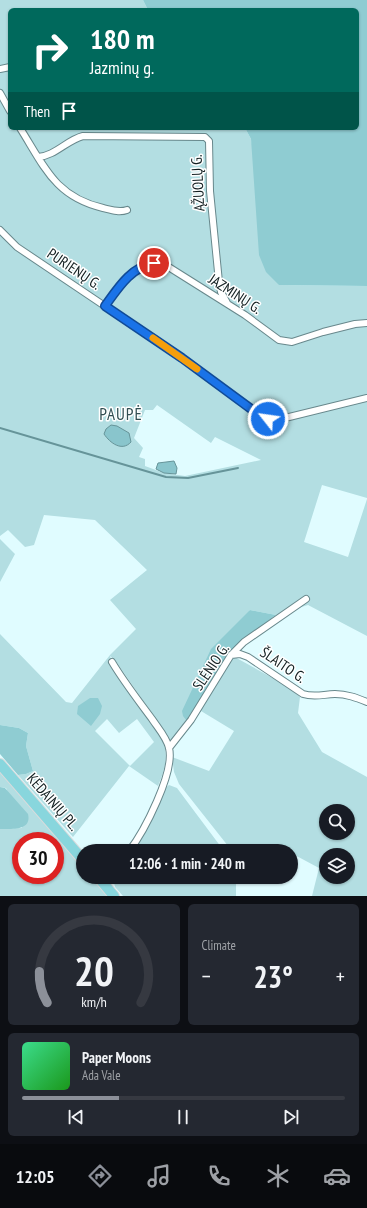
<!DOCTYPE html>
<html lang="en">
<head>
<meta charset="utf-8">
<style>
	body { margin:0; font-family:"PT Sans Narrow",sans-serif; background:#242831; color:#f1f3f6; height:100vh; display:flex; flex-direction:column; font-size:15px; white-space:nowrap }
	* { box-sizing:border-box; margin:0 }
	p { font-size:13px; color:#9ea1a6 }
	.icon { flex:none; width:22px; height:22px; fill:none; stroke:currentColor; stroke-width:2; stroke-linecap:round; stroke-linejoin:round }
	.map { position:relative; height:896px; overflow:hidden }
	.details { display:flex; flex-direction:column; gap:8px; padding:8px; background:#0d0f14; flex:1 }
	.details>* { flex:none }
	.top-card { position:absolute; left:8px; top:8px; width:351px; height:122px; border-radius:6px; box-shadow:0 1px 3px #0004; background:#00695c; color:#fff; overflow:hidden }
	.fabs { position:absolute; left:319px; top:804px; display:grid; gap:8px }
	.fabs a { display:grid; place-items:center; width:36px; height:36px; border-radius:50%; background:#171b24; box-shadow:0 1px 3px #0004; font-size:20px }
	.speed { position:absolute; left:12px; top:832px; display:flex; gap:8px; font-size:20px; font-weight:700; text-align:center }
	.speed>* { display:grid; place-content:center; width:52px; height:52px; border-radius:50%; background:#171b24; box-shadow:0 1px 3px #0004; line-height:1 }
	.speed .limit { border:6px solid #d22; background:#fff; color:#111 }
	.pin { position:absolute; display:grid; place-items:center; width:34px; height:34px; color:#fff; margin:-17px; border:2px solid #fff; border-radius:50%; box-shadow:0 1px 4px #0007 }
	.me { position:absolute; width:44px; margin:-22px; rotate:300deg; stroke-linejoin:round; filter:drop-shadow(0 0 3px #0008) }
	.turn { display:flex; align-items:center; gap:14px; height:84px; padding:0 16px; font-size:18px }
	.turn .icon { width:52px; height:52px; stroke-width:2.5 }
	.turn b { display:block; font-size:28px; line-height:34px }
	.then { display:flex; align-items:center; height:38px; padding:0 16px; background:#0003; gap:8px; font-size:15px }
	.big { font-size:30px; font-weight:700; line-height:1.1 }
	.details .widget { flex:1; display:flex; flex-direction:column; justify-content:center; gap:6px; min-width:0; padding:0 14px; border-radius:6px; background:#242831 }
	.details .dial { align-items:center; gap:0 }
	.dial svg { height:104px; overflow:visible; fill:none; stroke:#363941; stroke-width:7; stroke-linecap:round; text-anchor:middle }
	.dial text { fill:#f1f3f6; stroke:none }
	.song { display:flex; align-items:center; gap:12px }
	.cover { width:48px; height:48px; border-radius:6px; background:linear-gradient(135deg,hsl(150 70% 55%),hsl(120 70% 35%)) }
	.played { height:4px; border-radius:2px; background:linear-gradient(90deg,#8c9099 30%,#363941 30%) }
	.keys { display:flex; justify-content:space-around; direction:ltr }
	.heat { display:flex; justify-content:space-between; align-items:center; font-size:22px; direction:ltr }
	.details .tiles { flex:1; display:grid; gap:8px; grid-template-columns:1fr 1fr }
	.widget:last-child { grid-column:span 2 }
	.trip { position:absolute; left:76px; top:844px; width:222px; height:40px; border-radius:20px; background:#171b24; box-shadow:0 1px 3px #0004; font-weight:700; line-height:40px; text-align:center }
	.tabs { display:flex; height:64px; justify-content:space-around; align-items:center; background:#090b0e; color:#9ea1a6 }
	.tabs .icon { width:28px; height:28px }
	.tabs .current { color:#8c9099 }
	.tabs b { font-size:18px; color:#f1f3f6 }
	.map>svg:first-child { display:block }
	.green { fill:#b3dee2; fill-rule:evenodd }
	.forest { fill:#8fccd2 }
	.water { fill:#89c5cc; stroke:#669499 }
	.lines { fill:none; stroke-linecap:round; stroke-linejoin:round }
	.stream { stroke:#669499; stroke-width:2 }
	.street-casing { stroke:#68888c; stroke-width:8 }
	.primary-casing { stroke:#d9dbdc; stroke-width:12 }
	.street { stroke:#fff; stroke-width:6 }
	.primary { stroke:#88d6dd; stroke-width:10 }
	.route-casing { stroke:#114b97; stroke-width:10 }
	.route { stroke:#1a73e8; stroke-width:7 }
	.slow { stroke:#f59e0b; stroke-width:7 }
	.labels { text-anchor:middle; stroke-width:3; stroke-linejoin:round; paint-order:stroke }
	.street-label { font-size:15px; fill:#132022; stroke:#fff }
	.quarter-label { font-size:17px; letter-spacing:1px; fill:#304e52; stroke:#fff }
</style>
</head>
<body>
<div class="map">
<svg width="367" height="896" viewBox="0 0 367 896">
	<rect width="100%" height="100%" fill="#e0fcff"/>
	<path class="green" d="M0,0H143L148,10H10V128H245L251,139L279,285L367,286V498L322,485L304,542L348,557L367,499V636L308,605L276,615L250,610L187,721L169,743L164,731L115,660L110,656L112,662L161,736C169,755 166,767 158,786L129,766L73,837L18,775L26,774L33,771L26,746L28,733L19,728L0,725V634L66,702L72,703L110,655L136,629L110,600L147,570L95,520L44,515L34,545L25,547L8,530L0,536ZM157,405L211,443L215,437L261,460L185,476L164,473L145,466V459L139,457L143,448L134,438L145,410H153ZM107,719L119,733L137,719L154,742L130,766L95,731Z
		M0,539L15,554L0,582Z
		M231,655L287,686L300,697L298,713L322,752L367,777V896H312L319,868L291,853V851L280,847L268,851H232L179,784L174,772L172,757L209,771L234,731L201,711ZM326,811H348V833H326ZM326,855H348V877H326Z
		M0,772L83,868V877H91L108,896H0V829L22,828L6,788L0,787ZM21,841H55V875H21Z
		M169,785L177,788L224,851H132L164,789Z
		M113,877H236V896H123L115,887Z"/>
	<path class="forest" d="M143,0H367V286L279,285L266,272L259,255L251,139L245,128H357V10H148Z
		M250,610L276,615L239,643L201,711L190,725L183,716L182,711L211,649Z
		M90,698H98L102,706L100,714L91,726L77,714L78,706Z
		M0,725L19,728L28,733L26,746L33,771L26,774L18,775L0,754Z
		M0,787L5,788L28,814C32,831 12,829 0,829Z"/>
	<path class="water" d="M111,425L117,426L129,433L131,442C122,452 110,443 104,434L106,429Z
		M174,461L177,468L176,474L164,473L156,469L158,463Z"/>
	<g class="lines">
		<path class="stream" d="M0,428L166,477L188,478L238,468"/>
		<g class="street-casing">
			<path id="street" d="M0,69L10,67
				M0,93L10,111
				M20,128C44,166 55,197 103,208C111,210 119,213 127,210
				M38,157C55,156 67,140 83,136L205,137L209,141L210,191L219,282L221,292L227,303
				M0,230L17,247L182,358L262,417L268,419H281L367,398
				M105,306C120,286 138,256 167,266L245,315L279,340L292,342L323,332L355,324L367,323
				M231,655L240,654L248,657L303,694C315,698 324,694 335,694C347,694 357,698 367,702
				M112,662C124,682 138,700 152,719C158,728 167,738 169,748C175,772 144,832 129,851
				M169,748L191,720L231,655L244,642L306,599"/>
		</g>
		<g class="primary-casing">
			<path id="primary" d="M0,764L83,860
				M98,877L114,896"/>
		</g>
		<use href="#street" class="street"/>
		<use href="#primary" class="primary"/>
	</g>
	<g class="lines">
		<g class="route-casing">
			<path id="route" d="M154,263C131,267 118,288 105,306L182,358L262,417L268,419"/>
		</g>
		<use href="#route" class="route"/>
		<path class="slow" d="M153,338L197,369"/>
	</g>
	<g class="labels">
		<g class="street-label">
			<text transform="translate(198 183) rotate(-93)" y="5">ĄŽUOLŲ G.</text>
			<text transform="translate(74 269) rotate(34)" y="5">PURIENŲ G.</text>
			<text transform="translate(235 294) rotate(33)" y="5">JAZMINŲ G.</text>
			<text transform="translate(283 665) rotate(34)" y="5">ŠLAITO G.</text>
			<text transform="translate(211 667) rotate(-56)" y="5">SLĖNIO G.</text>
			<text transform="translate(53 802) rotate(49)" y="5">KĖDAINIŲ PL.</text>
		</g>
		<g class="quarter-label">
			<text x="121" y="420">PAUPĖ</text>
		</g>
	</g>
</svg>
<div class="fabs">
<a><svg class="icon" aria-label="search" viewBox="0 0 24 24"><circle cx="10" cy="10" r="6"/><path d="M15 15l6 6"/></svg></a>
<a><svg class="icon" aria-label="layers" viewBox="0 0 24 24"><path d="M12 4l9 5-9 5-9-5zM3 14l9 5 9-5"/></svg></a>
</div>
<div class="speed"><div class="limit">30</div></div>
<div class="pin" style="left:154px;top:263px;background:#d93025"><svg class="icon" aria-label="arrive" viewBox="0 0 24 24"><path d="M6 21V4h12l-3 4 3 4H6"/></svg></div>
<svg class="me" style="left:268px;top:419px" viewBox="-20 -20 40 40"><circle r="17" fill="#1a73e8" stroke="#fff" stroke-width="3"/><path d="M0-11L8 9 0 5-8 9z" fill="#fff"/></svg>
<div class="trip">12:06 · 1 min · 240 m</div>
<div class="top-card">
<div class="turn"><svg class="icon" aria-label="right" viewBox="0 0 24 24"><path d="M7 20v-9h11M14 6l5 5-5 5"/></svg><div><b>180 m</b>Jazminų g.</div></div>
<div class="then">Then<svg class="icon" aria-label="arrive" viewBox="0 0 24 24"><path d="M6 21V4h12l-3 4 3 4H6"/></svg></div>
</div>
</div>
<section class="details">
<div class="tiles">
<div class="widget dial"><svg viewBox="0 0 100 80">
<path d="M14 69A42 42 0 1 1 86 69"/>
<path d="M14 69A42 42 0 0 1 8 45" stroke="#8c9099"/>
<text x="50" y="56" font-size="32" font-weight="700">20</text>
<text x="50" y="72" font-size="11">km/h</text>
</svg></div>
<div class="widget"><p>Climate</p>
<div class="heat"><a>−</a><b class="big">23°</b><a>+</a></div>
</div>
<div class="widget">
<div class="song"><i class="cover"></i><div><b>Paper Moons</b><p>Ada Vale</p></div></div>
<div class="played"></div>
<div class="keys"><svg class="icon" aria-label="previous" viewBox="0 0 24 24"><path d="M18 5L8 12l10 7zM5 5v14"/></svg><svg class="icon" aria-label="pause" viewBox="0 0 24 24"><path d="M8 5v14M16 5v14"/></svg><svg class="icon" aria-label="next" viewBox="0 0 24 24"><path d="M6 5l10 7-10 7zM19 5v14"/></svg></div>
</div>
</div>
</section>
<nav class="tabs">
<b>12:05</b>
<svg class="icon current" aria-label="directions" viewBox="0 0 24 24"><path d="M12 3l9 9-9 9-9-9zM9 14v-3h6M13 9l2 2-2 2"/></svg>
<svg class="icon" aria-label="music" viewBox="0 0 24 24"><path d="M9 18V5l10-2v13"/><circle cx="6" cy="18" r="3"/><circle cx="16" cy="16" r="3"/></svg>
<svg class="icon" aria-label="phone" viewBox="0 0 24 24"><path d="M5 4h4l2 5-3 2q2 4 5 5l2-3 5 2v4C11 20 4 13 5 4z"/></svg>
<svg class="icon" aria-label="climate" viewBox="0 0 24 24"><path d="M12 3v18M4 7l16 10M4 17L20 7"/></svg>
<svg class="icon" aria-label="car" viewBox="0 0 24 24"><path d="M5 17H2v-5l4-1 3-4h7l3 4 3 1v5h-3M9 17h6M6 11h13"/><circle cx="7" cy="17" r="2"/><circle cx="17" cy="17" r="2"/></svg>
</nav>
</body>
</html>
